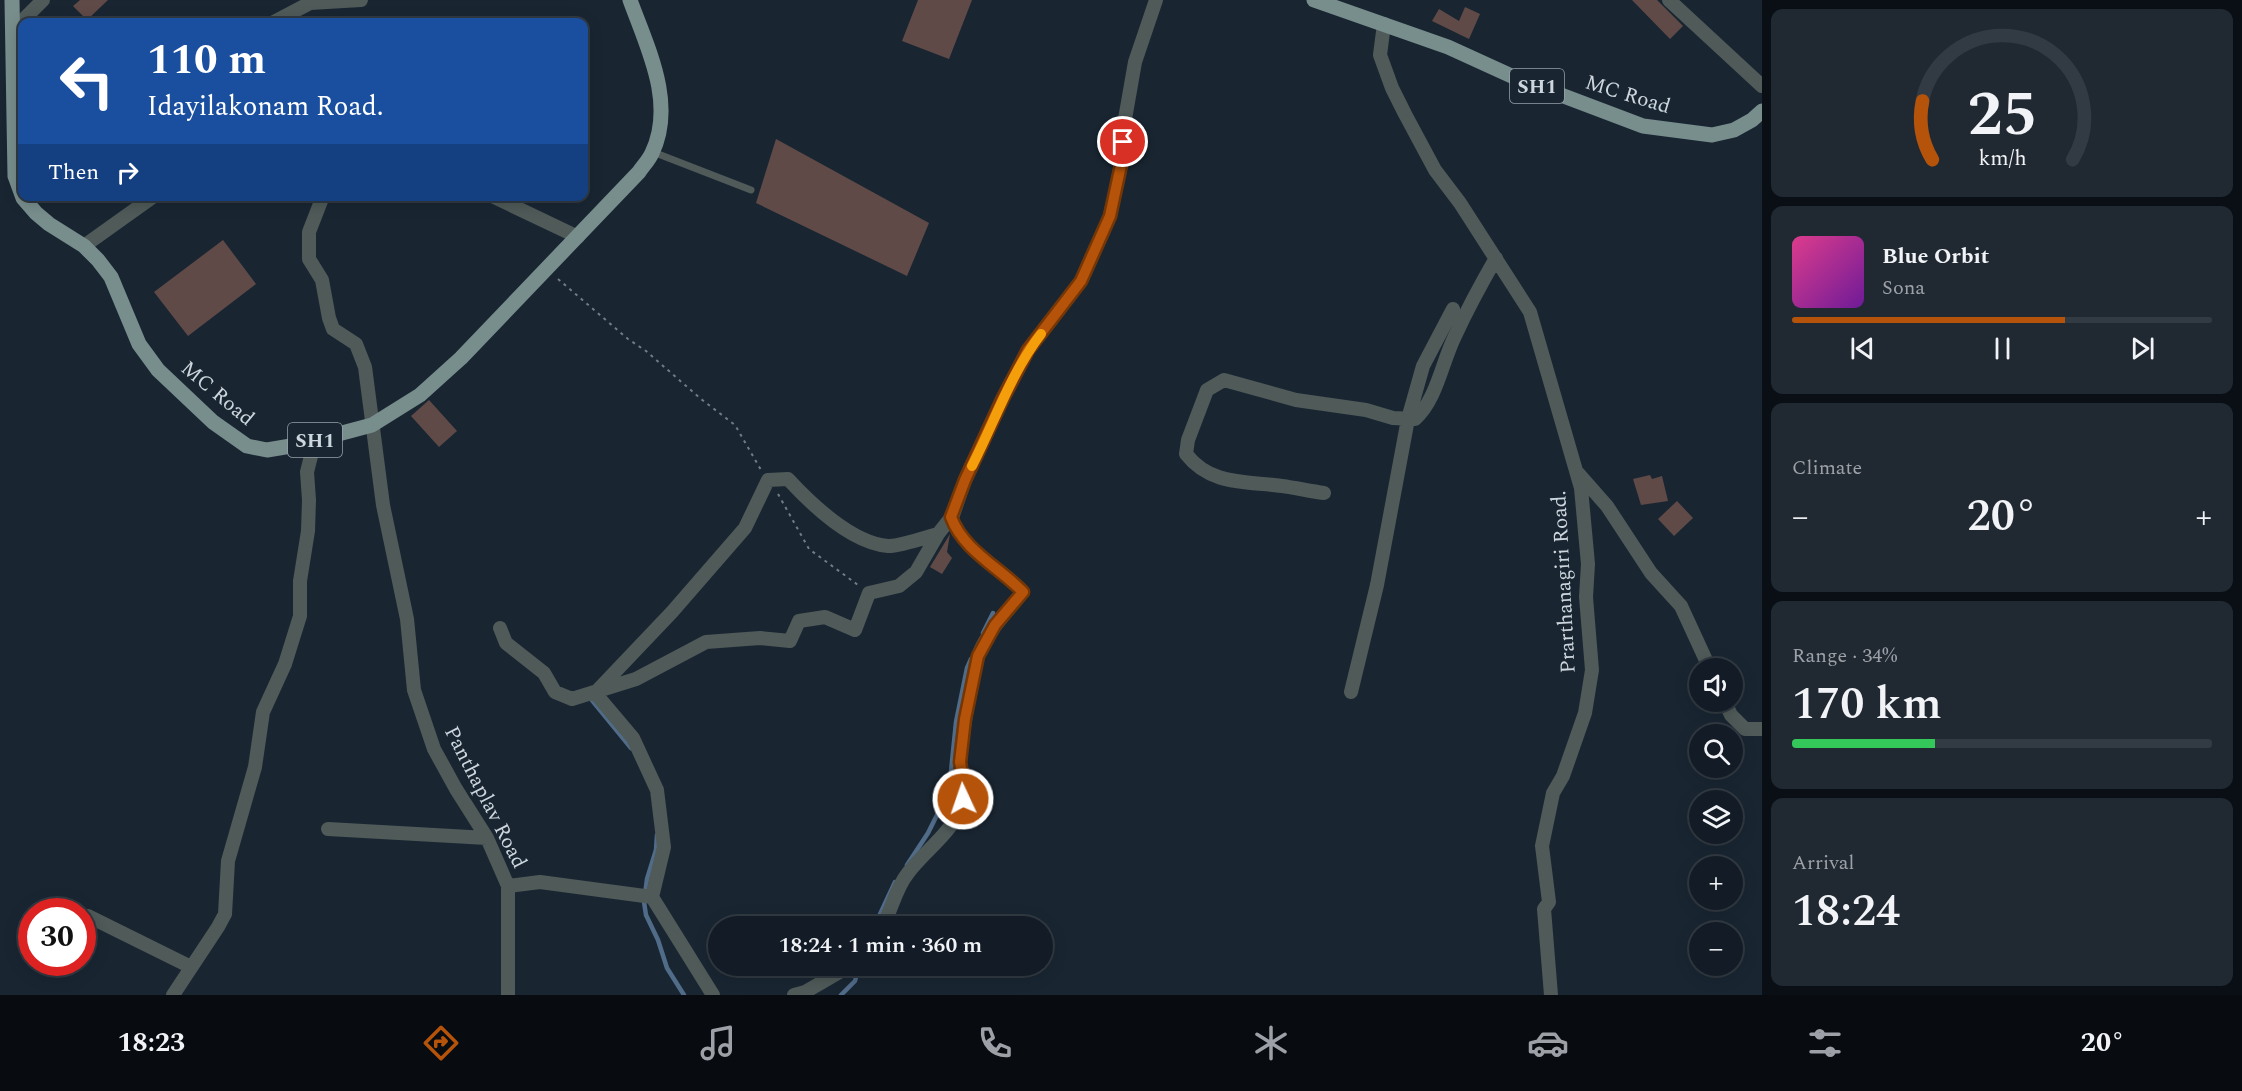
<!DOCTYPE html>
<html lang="en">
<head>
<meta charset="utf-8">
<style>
	body { margin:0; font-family:Spectral,serif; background:#202932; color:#f1f3f6; height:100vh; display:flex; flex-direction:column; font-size:22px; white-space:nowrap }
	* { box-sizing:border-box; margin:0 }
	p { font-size:20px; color:#9da1a7 }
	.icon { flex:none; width:33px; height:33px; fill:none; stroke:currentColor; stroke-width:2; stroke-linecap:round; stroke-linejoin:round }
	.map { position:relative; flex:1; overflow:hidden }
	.sheet { display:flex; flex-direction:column; gap:9px; padding:9px; background:#0a0f15; width:480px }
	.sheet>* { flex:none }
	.hud { position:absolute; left:18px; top:18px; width:570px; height:183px; border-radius:12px; box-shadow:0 3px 15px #0003,0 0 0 2px #323a43; background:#1a4fa0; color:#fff; overflow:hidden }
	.fabs { position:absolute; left:1689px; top:658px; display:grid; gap:12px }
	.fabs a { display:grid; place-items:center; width:54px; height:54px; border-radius:50%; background:#131c26; box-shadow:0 3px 15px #0003,0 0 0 2px #323a43; font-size:30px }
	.speed { position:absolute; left:18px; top:898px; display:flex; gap:12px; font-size:30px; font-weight:700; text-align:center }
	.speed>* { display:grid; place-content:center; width:78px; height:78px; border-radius:50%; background:#131c26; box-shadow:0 3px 15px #0003,0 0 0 2px #323a43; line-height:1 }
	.speed .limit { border:9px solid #d22; background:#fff; color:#111 }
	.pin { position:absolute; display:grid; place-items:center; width:51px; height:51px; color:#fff; margin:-26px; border:3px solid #fff; border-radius:50%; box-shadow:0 2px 6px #0007 }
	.me { position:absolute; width:66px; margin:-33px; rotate:357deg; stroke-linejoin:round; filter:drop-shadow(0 0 4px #0008) }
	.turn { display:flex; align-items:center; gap:21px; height:126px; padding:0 30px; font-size:27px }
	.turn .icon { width:78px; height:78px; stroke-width:2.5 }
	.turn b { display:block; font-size:42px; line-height:51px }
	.then { display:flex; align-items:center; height:57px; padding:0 30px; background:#0003; gap:12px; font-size:22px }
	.big { font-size:45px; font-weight:600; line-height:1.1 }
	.sheet .tile { flex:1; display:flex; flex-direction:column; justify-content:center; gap:9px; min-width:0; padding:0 21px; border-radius:12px; background:#202932 }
	.sheet .dial { align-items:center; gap:0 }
	.dial svg { height:156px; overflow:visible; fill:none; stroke:#323a43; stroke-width:7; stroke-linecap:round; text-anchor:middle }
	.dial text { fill:#f1f3f6; stroke:none }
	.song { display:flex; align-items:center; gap:18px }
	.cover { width:72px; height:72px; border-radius:9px; background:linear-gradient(135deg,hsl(330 70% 55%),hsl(280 70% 35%)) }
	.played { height:6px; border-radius:3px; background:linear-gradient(90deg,#b45309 65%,#323a43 65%) }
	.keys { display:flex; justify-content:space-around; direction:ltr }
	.heat { display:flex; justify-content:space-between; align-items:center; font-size:33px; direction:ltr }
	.charge { height:9px; border-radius:4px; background:linear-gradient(90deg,#34c759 34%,#323a43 0) }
	.trip { position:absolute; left:708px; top:916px; width:345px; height:60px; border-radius:30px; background:#131c26; box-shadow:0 3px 15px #0003,0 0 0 2px #323a43; font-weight:600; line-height:60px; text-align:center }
	.dock { display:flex; height:96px; justify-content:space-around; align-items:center; background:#080b0f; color:#9da1a7 }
	.dock .icon { width:42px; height:42px }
	.dock .current { color:#b45309 }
	.dock b { font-size:27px; color:#f1f3f6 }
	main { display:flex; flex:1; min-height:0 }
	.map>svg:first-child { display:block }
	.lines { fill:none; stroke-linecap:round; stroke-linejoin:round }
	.stream { stroke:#516c89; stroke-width:4.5 }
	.building { fill:#604a47 }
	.path { stroke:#717c86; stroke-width:2; stroke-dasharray:3 4.5; stroke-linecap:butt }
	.service { stroke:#4f5a59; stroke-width:7 }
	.minor { stroke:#4f5a59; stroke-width:14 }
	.primary { stroke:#788e8d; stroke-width:15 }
	.route-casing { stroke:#753606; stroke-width:15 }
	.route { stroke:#b45309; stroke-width:10 }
	.slow { stroke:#f59e0b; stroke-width:10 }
	.labels { text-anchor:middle; stroke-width:6; stroke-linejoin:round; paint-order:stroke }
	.shield { fill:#192632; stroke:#97a1aa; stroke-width:1.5 }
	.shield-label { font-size:20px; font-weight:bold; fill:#cdd6de }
	.street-label { font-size:21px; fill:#cdd6de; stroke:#192632 }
</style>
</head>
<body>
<main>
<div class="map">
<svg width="1762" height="995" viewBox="0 0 1762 995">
	<rect width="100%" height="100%" fill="#192632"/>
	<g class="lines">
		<path class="stream" d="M983,633L993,613
			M591,699L631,748
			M657,835L656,850L647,879L644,902L646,915L658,940L667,968L684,995
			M907,865L928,833L949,791L956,722L967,668L971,659
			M874,927L895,882
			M841,995L855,981L859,966"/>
	</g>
	<path class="building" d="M80,0H108L87,20L73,6Z
		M918,0H972L949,59L902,41Z
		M1632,0H1657L1683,26L1670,39Z
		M1465,7L1480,14L1469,39L1432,21L1439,9L1459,21Z
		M776,139L929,223L907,276L756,203Z
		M223,240L256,284L188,336L154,292Z
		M429,400L457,431L439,447L411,416Z
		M1650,475L1652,479L1662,476L1668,501L1641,505L1633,479Z
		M1677,501L1693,518L1674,536L1658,519Z
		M950,534L947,552L952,558L942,574L930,567Z"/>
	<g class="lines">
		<path class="path" d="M558,279L628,339L646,351L701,399L735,425L761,470
			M778,494L809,549L858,585"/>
		<path class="service" d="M653,152L751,190"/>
		<path class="minor" d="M1669,0L1762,86
			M274,22L310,3L361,0
			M1384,24L1380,55L1392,88L1405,114L1435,170L1460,203L1530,312L1581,488L1588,564L1586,597L1592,670L1585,713L1563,776L1553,793L1542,846L1549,902L1544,909L1551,995
			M13,30L43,0
			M323,196L309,232V259L322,280L329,318L333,329L356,344L365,367L383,505L407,619L414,690L434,749L456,789L487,838L508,886V995
			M492,196L578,237
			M84,246L154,196
			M1578,473L1607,506L1651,573L1681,606L1710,669
			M1324,493C1310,491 1296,488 1282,486C1246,481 1211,486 1186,454L1188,440L1207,390L1224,380L1296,400L1366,410L1393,418L1415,419C1437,399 1442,362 1455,336C1467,310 1481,284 1496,258
			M500,628L506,643L544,673L555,692L572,699L636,679L706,642L760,638L790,641L799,621L825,617L855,630L869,593L899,586L916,572L938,534L953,515L965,480L1003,398L1028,350L1081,281L1110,216L1121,165L1125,119L1135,62L1156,0
			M1351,692L1377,585L1408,419L1423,366L1453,309
			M1725,702L1731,715L1745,729H1762
			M328,829L487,838
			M508,886L540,882L652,897
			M652,897L664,847L657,790L633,738L595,693L672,612L745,528L768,480L788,479C811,504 852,543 888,546C897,547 927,537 938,534
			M652,897L713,995
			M88,916L191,967
			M882,927C892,910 895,889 908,873C925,850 955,831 963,801C966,787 960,773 960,760C962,734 967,708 972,683C974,674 975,664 978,656C987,632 1007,612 1023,592C1000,568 963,550 951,517
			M173,995L218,927L225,914L228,861L255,767L263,712L285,664L300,616V581L308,531L309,500L307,472L315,440
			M794,995L805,992L850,966"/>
		<path class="primary" d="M12,0L15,176L23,198L36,213L49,224L84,246L98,260L111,277L139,344L158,370L213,422L247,446L267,450L297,445L372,425L420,395L461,358L639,172C643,166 649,160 652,153C676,103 647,47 630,0
			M1314,0L1448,47L1516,78L1643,126L1712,135L1734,130L1752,120L1762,111"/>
	</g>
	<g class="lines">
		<g class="route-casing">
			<path id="route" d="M963,799V779L960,762L965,719L978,656L995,625L1023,592C1000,568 963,550 951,517L965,480L1003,398L1028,350L1081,281L1110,216L1121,165L1123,142"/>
		</g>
		<use href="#route" class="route"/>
		<path class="slow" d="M972,466C995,421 1011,373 1041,334"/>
	</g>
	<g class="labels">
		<g class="shield">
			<rect x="1510" y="69" width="54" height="34" rx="4.5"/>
			<rect x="288" y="423" width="54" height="34" rx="4.5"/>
		</g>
		<g class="shield-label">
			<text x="1537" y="93">SH1</text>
			<text x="315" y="447">SH1</text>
		</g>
		<g class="street-label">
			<text transform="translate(1628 94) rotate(17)" y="7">MC Road</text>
			<text transform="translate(218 393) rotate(40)" y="7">MC Road</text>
			<text transform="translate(1563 582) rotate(-93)" y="7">Prarthanagiri Road.</text>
			<text transform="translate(486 797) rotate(63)" y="7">Panthaplav Road</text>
		</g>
	</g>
</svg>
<div class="fabs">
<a><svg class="icon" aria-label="sound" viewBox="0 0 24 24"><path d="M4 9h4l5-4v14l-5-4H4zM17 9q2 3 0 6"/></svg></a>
<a><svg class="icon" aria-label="search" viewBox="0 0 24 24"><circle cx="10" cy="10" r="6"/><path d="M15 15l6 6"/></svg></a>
<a><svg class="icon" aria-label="layers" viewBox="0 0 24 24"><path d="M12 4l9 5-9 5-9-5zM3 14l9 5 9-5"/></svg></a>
<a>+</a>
<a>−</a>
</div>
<div class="speed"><div class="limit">30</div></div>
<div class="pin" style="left:1123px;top:142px;background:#d93025"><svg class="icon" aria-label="arrive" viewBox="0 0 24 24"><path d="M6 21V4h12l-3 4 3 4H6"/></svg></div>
<svg class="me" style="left:963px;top:799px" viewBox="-20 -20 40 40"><circle r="17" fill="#b45309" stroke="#fff" stroke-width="3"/><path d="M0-11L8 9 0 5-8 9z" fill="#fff"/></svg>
<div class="trip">18:24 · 1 min · 360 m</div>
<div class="hud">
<div class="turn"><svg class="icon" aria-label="left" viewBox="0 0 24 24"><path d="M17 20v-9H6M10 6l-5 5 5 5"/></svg><div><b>110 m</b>Idayilakonam Road.</div></div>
<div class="then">Then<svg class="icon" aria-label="right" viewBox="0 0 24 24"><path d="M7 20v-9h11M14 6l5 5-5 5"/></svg></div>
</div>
</div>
<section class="sheet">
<div class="tile dial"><svg viewBox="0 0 100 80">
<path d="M14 69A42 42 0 1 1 86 69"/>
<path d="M14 69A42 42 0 0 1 9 39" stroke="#b45309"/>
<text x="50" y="56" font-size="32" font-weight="700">25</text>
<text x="50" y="72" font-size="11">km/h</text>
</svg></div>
<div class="tile">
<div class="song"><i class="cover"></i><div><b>Blue Orbit</b><p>Sona</p></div></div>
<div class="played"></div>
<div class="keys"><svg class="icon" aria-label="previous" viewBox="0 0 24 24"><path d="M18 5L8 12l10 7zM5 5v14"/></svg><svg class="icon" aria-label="pause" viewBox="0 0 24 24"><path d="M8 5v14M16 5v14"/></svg><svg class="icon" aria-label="next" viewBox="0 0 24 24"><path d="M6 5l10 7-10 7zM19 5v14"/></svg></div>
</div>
<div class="tile"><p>Climate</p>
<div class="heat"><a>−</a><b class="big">20°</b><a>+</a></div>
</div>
<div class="tile"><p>Range · 34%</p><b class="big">170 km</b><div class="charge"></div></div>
<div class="tile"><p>Arrival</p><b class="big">18:24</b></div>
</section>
</main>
<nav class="dock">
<b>18:23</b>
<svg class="icon current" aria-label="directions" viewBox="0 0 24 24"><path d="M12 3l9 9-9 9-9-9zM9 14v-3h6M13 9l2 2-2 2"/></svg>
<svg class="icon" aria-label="music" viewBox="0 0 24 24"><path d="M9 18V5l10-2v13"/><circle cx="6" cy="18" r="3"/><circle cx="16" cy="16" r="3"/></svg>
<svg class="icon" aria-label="phone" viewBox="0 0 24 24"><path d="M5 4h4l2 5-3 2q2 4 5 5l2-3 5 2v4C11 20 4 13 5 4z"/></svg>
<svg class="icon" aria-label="climate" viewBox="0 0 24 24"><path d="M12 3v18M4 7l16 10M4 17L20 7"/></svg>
<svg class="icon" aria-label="car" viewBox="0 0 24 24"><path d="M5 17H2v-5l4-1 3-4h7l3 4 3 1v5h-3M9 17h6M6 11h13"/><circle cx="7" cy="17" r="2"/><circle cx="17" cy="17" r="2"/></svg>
<svg class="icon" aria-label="filters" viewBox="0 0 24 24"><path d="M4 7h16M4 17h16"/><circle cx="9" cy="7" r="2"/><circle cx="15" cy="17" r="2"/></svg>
<b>20°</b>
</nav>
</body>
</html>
